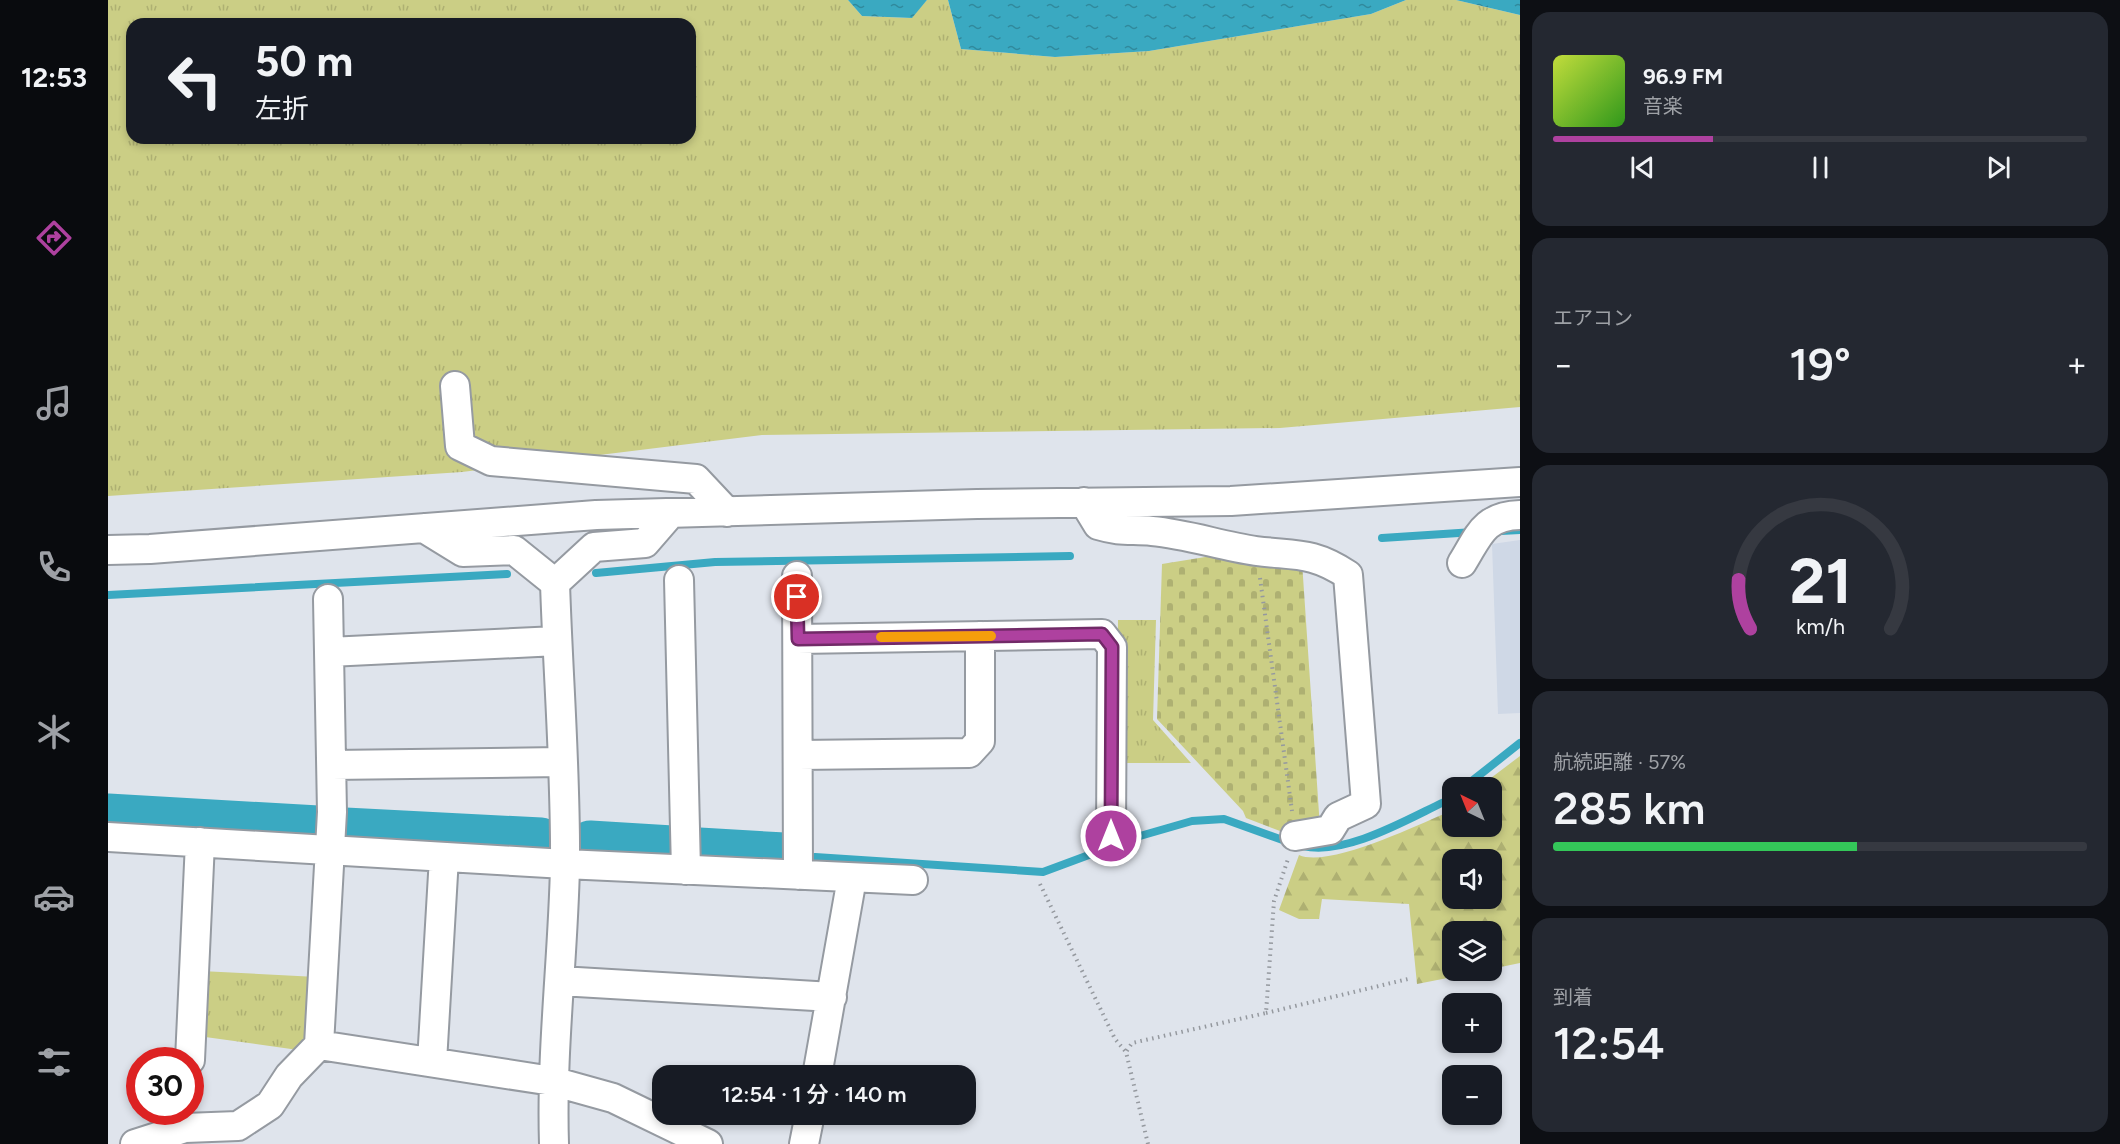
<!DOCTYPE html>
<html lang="ja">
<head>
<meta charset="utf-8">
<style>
	body { margin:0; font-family:Figtree,"Noto Sans JP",sans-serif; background:#242831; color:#f1f3f6; height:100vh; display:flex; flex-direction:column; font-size:22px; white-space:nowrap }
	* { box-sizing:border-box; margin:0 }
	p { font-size:20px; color:#9ea1a6 }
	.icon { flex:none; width:33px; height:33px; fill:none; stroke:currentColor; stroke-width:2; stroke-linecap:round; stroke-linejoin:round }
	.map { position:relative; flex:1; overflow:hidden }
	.sheet { display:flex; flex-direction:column; gap:12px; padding:12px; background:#0d0f14; width:600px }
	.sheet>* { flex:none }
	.banner { position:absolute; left:18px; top:18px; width:570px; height:126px; border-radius:18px; box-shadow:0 3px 9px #0003; background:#171b24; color:#f1f3f6; overflow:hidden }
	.needle { width:39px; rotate:317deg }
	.buttons { position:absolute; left:1334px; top:777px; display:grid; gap:12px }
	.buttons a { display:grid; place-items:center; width:60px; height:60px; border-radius:12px; background:#171b24; box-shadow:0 3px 9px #0003; font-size:30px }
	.speed { position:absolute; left:18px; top:1047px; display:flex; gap:12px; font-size:30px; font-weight:700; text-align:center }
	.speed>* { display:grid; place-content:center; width:78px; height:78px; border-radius:50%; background:#171b24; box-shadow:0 3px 9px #0003; line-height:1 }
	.speed .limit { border:9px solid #d22; background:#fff; color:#111 }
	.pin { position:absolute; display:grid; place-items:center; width:51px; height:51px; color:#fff; margin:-26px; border:3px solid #fff; border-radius:50%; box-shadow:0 2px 6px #0007 }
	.me { position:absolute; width:66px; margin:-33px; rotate:0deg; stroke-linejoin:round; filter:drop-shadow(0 0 4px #0008) }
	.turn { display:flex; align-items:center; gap:21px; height:126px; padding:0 30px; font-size:27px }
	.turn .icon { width:78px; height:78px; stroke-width:2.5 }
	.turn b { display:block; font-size:42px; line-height:51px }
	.big { font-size:45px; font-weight:600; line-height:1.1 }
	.sheet .widget { flex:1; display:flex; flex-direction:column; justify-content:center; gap:9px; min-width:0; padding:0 21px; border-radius:18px; background:#242831 }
	.sheet .dial { align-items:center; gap:0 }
	.dial svg { height:156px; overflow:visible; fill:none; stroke:#363941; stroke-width:7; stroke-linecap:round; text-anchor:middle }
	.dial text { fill:#f1f3f6; stroke:none }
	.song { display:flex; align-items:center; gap:18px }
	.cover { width:72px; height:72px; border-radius:9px; background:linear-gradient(135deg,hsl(70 70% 55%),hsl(110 70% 35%)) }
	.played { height:6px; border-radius:3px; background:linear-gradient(90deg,#ae419f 30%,#363941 30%) }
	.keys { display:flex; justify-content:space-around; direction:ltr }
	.heat { display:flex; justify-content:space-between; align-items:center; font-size:33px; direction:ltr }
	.charge { height:9px; border-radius:4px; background:linear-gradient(90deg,#34c759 57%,#363941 0) }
	.trip { position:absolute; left:544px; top:1065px; width:324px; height:60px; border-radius:18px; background:#171b24; box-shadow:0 3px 9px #0003; font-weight:600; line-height:60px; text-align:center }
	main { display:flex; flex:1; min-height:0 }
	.tabs { display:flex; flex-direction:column; width:108px; justify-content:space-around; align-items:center; background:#090b0e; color:#9ea1a6 }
	.tabs .icon { width:42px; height:42px }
	.tabs .active { color:#ae419f }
	.tabs b { font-size:27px; color:#f1f3f6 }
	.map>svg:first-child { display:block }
	.built { fill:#cfd8e6 }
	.grass { fill:url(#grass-tufts); fill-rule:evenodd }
	.forest { fill:url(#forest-firs); fill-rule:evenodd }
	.cemetery { fill:url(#cemetery-stones) }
	.water { fill:url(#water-ripples) }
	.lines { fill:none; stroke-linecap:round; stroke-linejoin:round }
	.stream { stroke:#3aa9c1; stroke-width:8 }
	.river { stroke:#3aa9c1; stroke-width:45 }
	.minor-casing { stroke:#959aa1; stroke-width:32 }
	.path { stroke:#95999f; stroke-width:4; stroke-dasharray:1.5 4.5; stroke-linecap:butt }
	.minor { stroke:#fff; stroke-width:28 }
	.route-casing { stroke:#712a67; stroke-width:15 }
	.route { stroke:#ae419f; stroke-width:10 }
	.slow { stroke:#f59e0b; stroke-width:10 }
</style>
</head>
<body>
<main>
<nav class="tabs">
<b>12:53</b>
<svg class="icon active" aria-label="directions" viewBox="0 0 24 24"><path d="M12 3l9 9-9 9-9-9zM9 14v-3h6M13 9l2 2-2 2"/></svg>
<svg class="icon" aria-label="music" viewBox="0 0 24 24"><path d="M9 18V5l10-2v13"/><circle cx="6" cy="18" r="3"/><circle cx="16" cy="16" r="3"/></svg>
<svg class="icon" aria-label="phone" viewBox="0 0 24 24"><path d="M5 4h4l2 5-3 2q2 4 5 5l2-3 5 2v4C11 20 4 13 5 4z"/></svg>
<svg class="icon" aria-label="climate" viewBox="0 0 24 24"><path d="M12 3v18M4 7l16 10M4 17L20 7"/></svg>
<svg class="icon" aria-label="car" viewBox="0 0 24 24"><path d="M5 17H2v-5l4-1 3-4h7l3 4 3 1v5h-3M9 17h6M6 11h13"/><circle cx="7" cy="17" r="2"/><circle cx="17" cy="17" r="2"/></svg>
<svg class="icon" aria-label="filters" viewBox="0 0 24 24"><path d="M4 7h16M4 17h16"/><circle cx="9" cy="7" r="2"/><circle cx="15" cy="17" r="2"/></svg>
</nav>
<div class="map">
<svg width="1412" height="1144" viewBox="0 0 1412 1144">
	<defs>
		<pattern id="grass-tufts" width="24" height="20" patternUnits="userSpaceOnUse" patternTransform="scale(1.5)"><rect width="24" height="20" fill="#cbce85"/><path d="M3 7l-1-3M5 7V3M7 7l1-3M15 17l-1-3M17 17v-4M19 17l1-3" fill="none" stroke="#aeb072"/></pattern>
		<pattern id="forest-firs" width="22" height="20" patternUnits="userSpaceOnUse" patternTransform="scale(1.5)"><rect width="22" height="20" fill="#cbce85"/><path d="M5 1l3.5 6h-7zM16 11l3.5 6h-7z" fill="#aeb072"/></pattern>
		<pattern id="cemetery-stones" width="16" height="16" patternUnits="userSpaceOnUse" patternTransform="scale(1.5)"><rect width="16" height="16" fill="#cbce85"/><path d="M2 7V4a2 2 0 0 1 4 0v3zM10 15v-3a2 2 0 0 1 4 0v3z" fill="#aeb072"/></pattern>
		<pattern id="water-ripples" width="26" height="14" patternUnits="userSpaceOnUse" patternTransform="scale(1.5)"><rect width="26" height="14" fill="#3aa9c1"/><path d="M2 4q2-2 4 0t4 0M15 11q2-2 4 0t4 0" fill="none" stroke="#30899c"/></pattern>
	</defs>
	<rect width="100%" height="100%" fill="#dfe4ec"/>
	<path class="built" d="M1412,540V713L1390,714L1384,544Z"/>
	<path class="grass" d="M0,0H740L754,16L803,18L819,0H840L853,49L947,57L1041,51L1263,14L1298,0H1348L1412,15V407L1172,428L654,435L354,472L0,496ZM24,24H582V138H24Z
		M1010,620H1048L1045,720L1083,763H1009Z
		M93,971L209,977L204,1042L190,1050L90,1036Z"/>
	<path class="forest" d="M1412,756V963L1383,969V932H1344V970L1375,971L1309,984L1301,904L1214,899L1211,919H1191L1171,910L1191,855C1220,868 1305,827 1336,814L1344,808V826H1383V788L1371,787ZM1344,860H1383V898H1344Z"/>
	<path class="cemetery" d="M1122,553L1194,562L1212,828L1180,834L1138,818L1135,811L1049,719L1054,564Z"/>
	<path class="water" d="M740,0H819L804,18L754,16Z
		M840,0H1298L1263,14L1041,51L947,57L853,49Z
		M1348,0H1412V15Z"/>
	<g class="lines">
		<path class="stream" d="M1393,531L1412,530
			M1274,538L1366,532
			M488,573L607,562L962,556
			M0,595L399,574
			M1355,788L1412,743
			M1195,846C1237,856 1298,820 1336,802L1344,796
			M707,857L935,872L1032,836L1084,821L1116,819L1183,843"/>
		<path class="river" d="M0,816L210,828
			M237,830L433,840
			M482,843L564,848
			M591,850L676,855"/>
		<g class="minor-casing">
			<path id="minor" d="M347,386L352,446L383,461L588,479L619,512
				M976,502L990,525C1013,532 1022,529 1044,531C1079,534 1113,546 1148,551C1187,556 1204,551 1240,575L1258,804L1230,817L1222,830L1187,836
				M316,528L355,552L406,550L447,583C450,677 458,772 457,866C455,959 443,1051 446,1144
				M0,550L42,549L488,515L869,504L1123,501L1412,482
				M1354,563C1371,536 1375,516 1412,515
				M689,576L690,875
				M571,580L578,870
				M447,583L486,547L537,543L563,513
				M690,639L994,634L1004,647L1003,836
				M221,652L449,641
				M691,755L861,753L872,741V636
				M224,765L453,762
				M0,837L457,864L805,880
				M452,981L724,997
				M211,1045L224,812L220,599
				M82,1060L92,842
				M324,1062L336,857
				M709,1076L744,878
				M27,1144L77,1128L130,1126L162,1105L181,1076L211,1045L444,1081L505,1098L600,1144
				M696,1144L702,1114"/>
		</g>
		<path class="path" d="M1152,578L1184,811
			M932,884L1007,1039L1018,1052
			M1158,1013L1300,979
			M1040,1144L1018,1052L1024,1043L1158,1013L1166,901L1180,859"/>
		<use href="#minor" class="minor"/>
	</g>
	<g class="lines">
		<g class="route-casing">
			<path id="route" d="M689,597L690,639L994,634L1004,647L1003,836"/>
		</g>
		<use href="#route" class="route"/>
		<path class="slow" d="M773,637L883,636"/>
	</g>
</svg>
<div class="buttons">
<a><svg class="needle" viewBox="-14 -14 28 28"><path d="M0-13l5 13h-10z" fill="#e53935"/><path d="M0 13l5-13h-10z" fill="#9ea1a6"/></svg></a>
<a><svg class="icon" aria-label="sound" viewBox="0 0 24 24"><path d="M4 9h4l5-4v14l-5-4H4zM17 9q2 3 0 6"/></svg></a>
<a><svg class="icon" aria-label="layers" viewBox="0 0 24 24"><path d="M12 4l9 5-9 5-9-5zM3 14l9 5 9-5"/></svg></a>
<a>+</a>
<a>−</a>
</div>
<div class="speed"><div class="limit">30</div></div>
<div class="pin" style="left:689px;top:597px;background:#d93025"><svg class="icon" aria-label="arrive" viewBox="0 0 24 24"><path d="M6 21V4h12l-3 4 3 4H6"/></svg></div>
<svg class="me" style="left:1003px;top:836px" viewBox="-20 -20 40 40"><circle r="17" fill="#ae419f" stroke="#fff" stroke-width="3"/><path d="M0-11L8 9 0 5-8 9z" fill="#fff"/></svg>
<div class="trip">12:54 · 1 分 · 140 m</div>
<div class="banner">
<div class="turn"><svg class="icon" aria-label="left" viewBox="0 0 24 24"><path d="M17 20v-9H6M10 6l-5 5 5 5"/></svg><div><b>50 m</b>左折</div></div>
</div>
</div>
<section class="sheet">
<div class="widget">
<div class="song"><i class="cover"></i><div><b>96.9 FM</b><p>音楽</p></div></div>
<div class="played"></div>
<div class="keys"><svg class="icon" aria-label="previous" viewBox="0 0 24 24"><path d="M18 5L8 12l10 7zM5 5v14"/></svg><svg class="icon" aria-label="pause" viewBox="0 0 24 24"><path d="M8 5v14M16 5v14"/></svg><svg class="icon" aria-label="next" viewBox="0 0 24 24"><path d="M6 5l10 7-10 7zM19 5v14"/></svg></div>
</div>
<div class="widget"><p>エアコン</p>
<div class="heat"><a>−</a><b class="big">19°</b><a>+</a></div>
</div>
<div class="widget dial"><svg viewBox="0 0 100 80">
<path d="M14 69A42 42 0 1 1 86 69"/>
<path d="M14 69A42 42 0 0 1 8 44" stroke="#ae419f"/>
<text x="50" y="56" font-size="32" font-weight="700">21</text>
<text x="50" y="72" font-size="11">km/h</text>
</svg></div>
<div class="widget"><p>航続距離 · 57%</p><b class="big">285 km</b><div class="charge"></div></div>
<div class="widget"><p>到着</p><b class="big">12:54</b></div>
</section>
</main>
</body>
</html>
